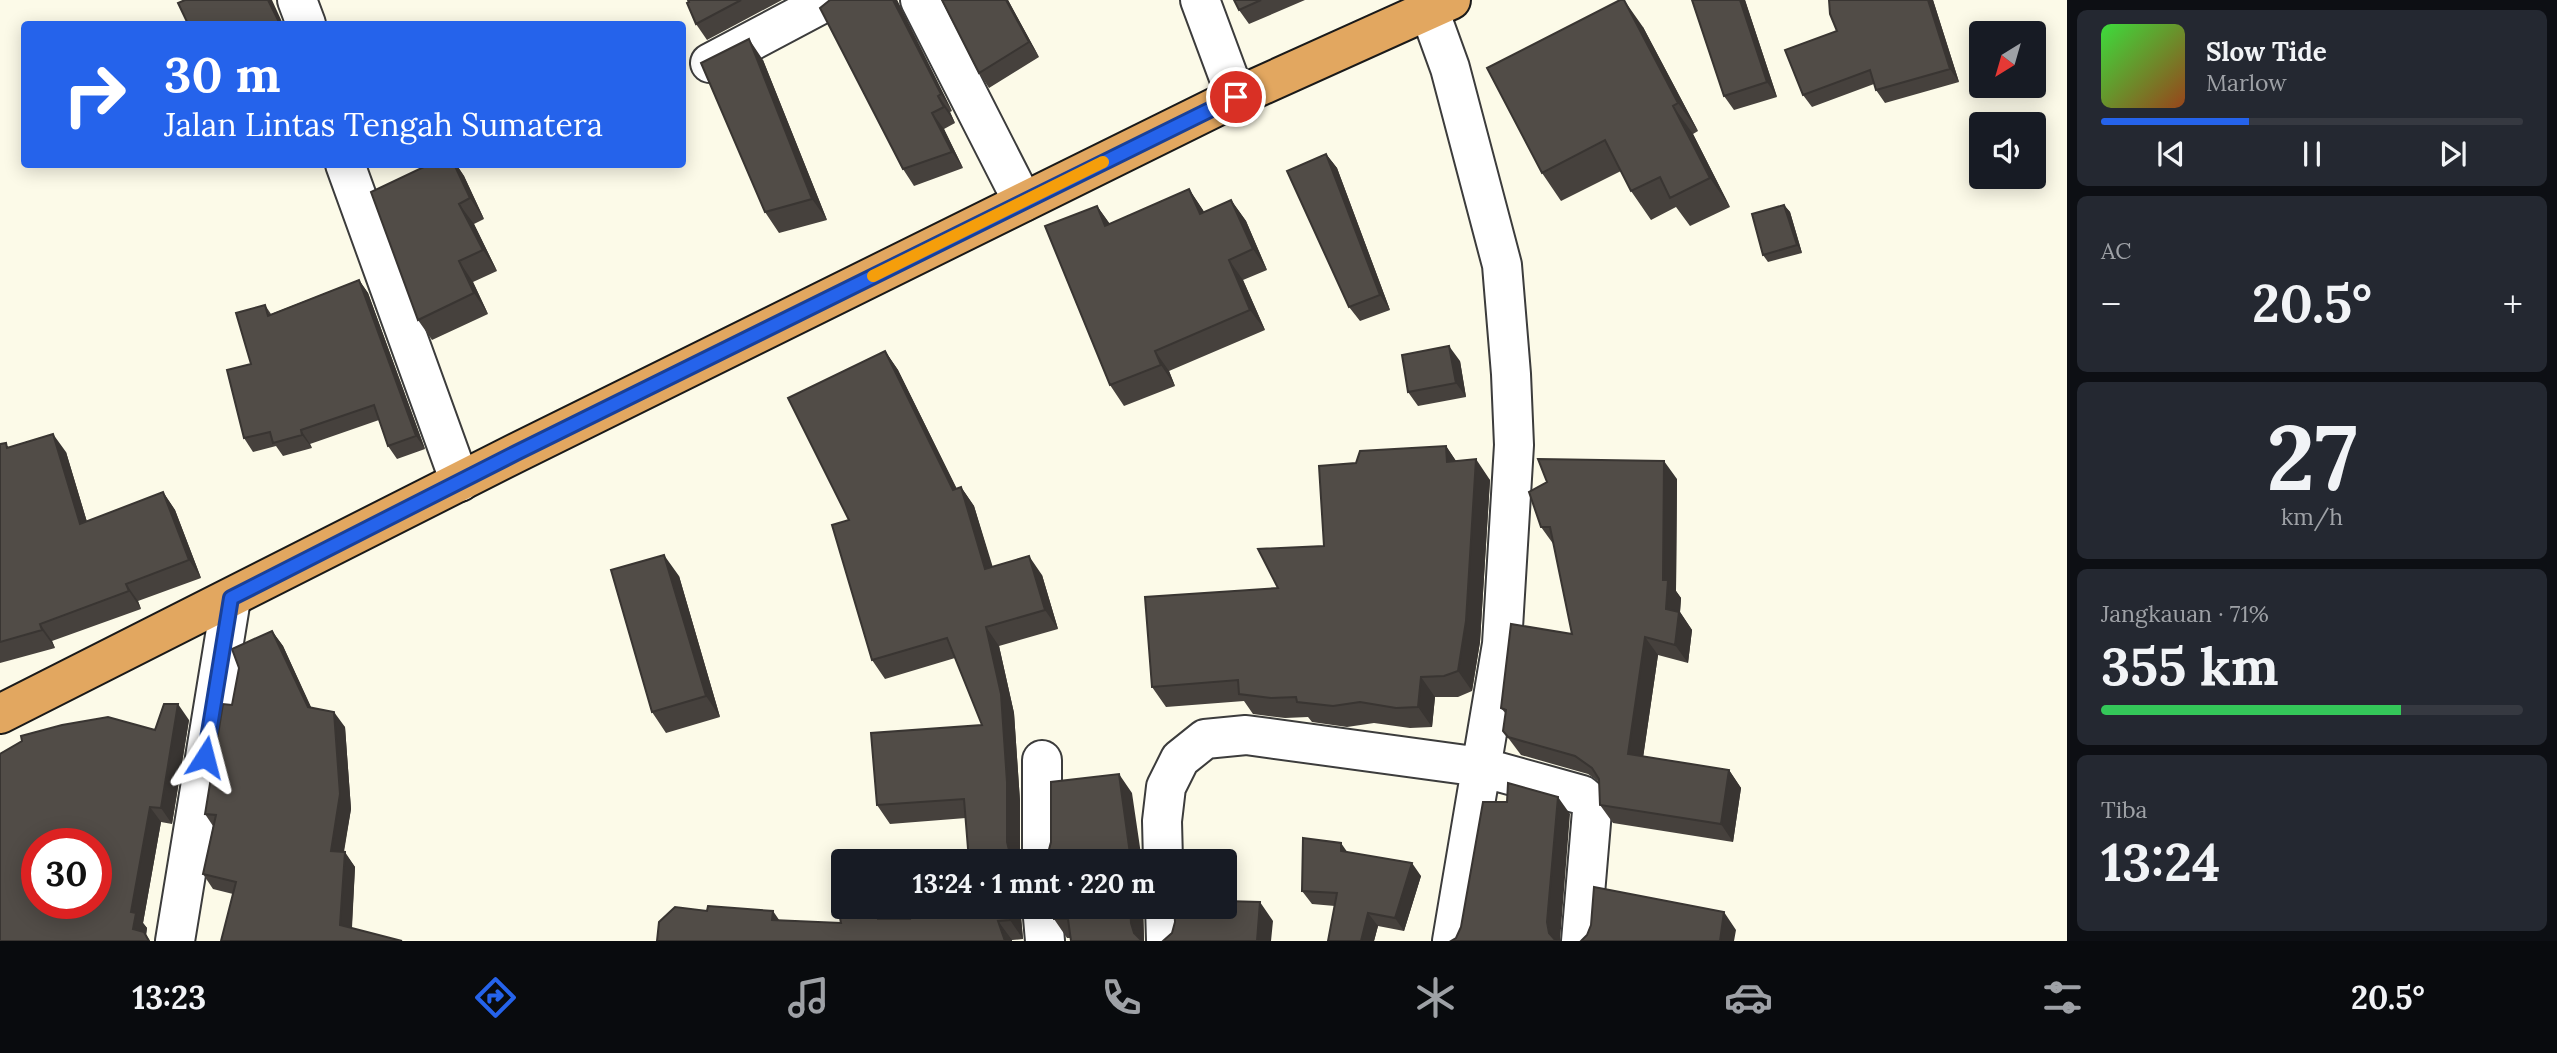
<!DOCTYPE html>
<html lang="id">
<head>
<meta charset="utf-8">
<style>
	body { margin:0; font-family:Lora,serif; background:#242831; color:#f1f3f6; height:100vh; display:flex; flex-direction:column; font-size:26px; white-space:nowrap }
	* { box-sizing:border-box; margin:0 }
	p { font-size:23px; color:#9ea1a6 }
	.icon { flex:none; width:38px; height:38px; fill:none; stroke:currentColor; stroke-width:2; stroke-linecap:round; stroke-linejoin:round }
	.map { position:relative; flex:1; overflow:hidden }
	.details { display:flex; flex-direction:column; gap:10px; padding:10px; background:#0d0f14; width:490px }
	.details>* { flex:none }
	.banner { position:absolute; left:21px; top:21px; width:665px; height:147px; border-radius:7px; box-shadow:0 4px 18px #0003; background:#2563eb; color:#fff; overflow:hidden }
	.needle { width:46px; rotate:217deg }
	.buttons { position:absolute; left:1969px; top:21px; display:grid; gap:14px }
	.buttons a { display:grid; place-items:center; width:77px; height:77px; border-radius:7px; background:#171b24; box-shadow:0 4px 18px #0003; font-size:35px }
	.speed { position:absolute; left:21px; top:828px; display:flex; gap:14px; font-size:35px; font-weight:700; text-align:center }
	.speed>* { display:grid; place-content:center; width:91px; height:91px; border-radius:50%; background:#171b24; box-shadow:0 4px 18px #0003; line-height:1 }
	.speed .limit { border:10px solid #d22; background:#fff; color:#111 }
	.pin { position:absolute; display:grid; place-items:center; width:60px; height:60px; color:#fff; margin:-30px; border:4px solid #fff; border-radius:50%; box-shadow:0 2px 7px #0007 }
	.me { position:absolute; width:77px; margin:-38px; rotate:9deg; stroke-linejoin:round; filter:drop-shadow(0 0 5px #0008) }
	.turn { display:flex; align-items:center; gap:24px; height:147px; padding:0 28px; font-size:32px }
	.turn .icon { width:91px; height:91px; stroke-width:2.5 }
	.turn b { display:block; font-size:49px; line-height:60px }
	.big { font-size:52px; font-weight:700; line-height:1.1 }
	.details .widget { flex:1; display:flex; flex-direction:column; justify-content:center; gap:10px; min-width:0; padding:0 24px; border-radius:10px; background:#242831 }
	.details .dial { align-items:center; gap:0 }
	.dial b { font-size:91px; line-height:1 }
	.song { display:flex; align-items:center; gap:21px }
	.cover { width:84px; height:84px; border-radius:10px; background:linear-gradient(135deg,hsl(120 70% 55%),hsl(20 70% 35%)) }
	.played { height:7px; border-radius:4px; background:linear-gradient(90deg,#2563eb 35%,#363941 35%) }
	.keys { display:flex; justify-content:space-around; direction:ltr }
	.heat { display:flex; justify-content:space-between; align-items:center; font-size:38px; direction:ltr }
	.charge { height:10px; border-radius:5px; background:linear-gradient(90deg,#34c759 71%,#363941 0) }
	.trip { position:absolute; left:831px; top:849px; width:406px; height:70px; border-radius:7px; background:#171b24; box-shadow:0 4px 18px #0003; font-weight:700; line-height:70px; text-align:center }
	.tab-bar { display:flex; height:112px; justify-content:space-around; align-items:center; background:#090b0e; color:#9ea1a6 }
	.tab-bar .icon { width:49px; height:49px }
	.tab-bar .current { color:#2563eb }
	.tab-bar b { font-size:32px; color:#f1f3f6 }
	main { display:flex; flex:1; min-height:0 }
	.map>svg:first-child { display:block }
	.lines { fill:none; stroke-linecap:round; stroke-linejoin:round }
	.minor-casing { stroke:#3c3c3c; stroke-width:42 }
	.highway-casing { stroke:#1a1a1a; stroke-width:42 }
	.minor { stroke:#fff; stroke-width:38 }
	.highway { stroke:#e2a760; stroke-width:38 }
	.wall { fill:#46413d }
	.shaded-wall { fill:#393532 }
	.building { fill:#514c47; stroke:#393532; stroke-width:2; fill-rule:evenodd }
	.route-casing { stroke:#184099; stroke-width:18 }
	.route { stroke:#2563eb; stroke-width:12 }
	.slow { stroke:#f59e0b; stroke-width:12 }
</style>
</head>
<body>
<main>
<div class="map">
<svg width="2067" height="941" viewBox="0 0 2067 941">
	<rect width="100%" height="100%" fill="#fcfae8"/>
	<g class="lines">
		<g class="minor-casing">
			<path id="minor" d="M297,0L306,24
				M920,0L1023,202
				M1200,0L1236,97
				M1429,10L1450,68L1502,265L1511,374L1514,445L1502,644L1452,941
				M710,63L829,0
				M345,164L460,482
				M1042,861V760
				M1163,861L1162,821L1166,787L1180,759L1205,739L1246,735L1481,767L1582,795L1590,802L1592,811L1581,941
				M1042,906L1045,941
				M1165,906L1166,941
				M175,941L231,599"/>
		</g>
		<g class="highway-casing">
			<path id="highway" d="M0,714L516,453L1236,97L1451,0"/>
		</g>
		<use href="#minor" class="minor"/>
		<use href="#highway" class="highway"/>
	</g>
	<path class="wall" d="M688,0H782L707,40L696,24Z
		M830,0H897L952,111L950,112L955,123L944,129L963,168L914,186L903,169Z
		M1008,0L1039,57L989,88L979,73Z
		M1234,0H1305L1249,24L1239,10Z
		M1745,0L1777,97L1734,110L1724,96Z
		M1829,0H1933L1959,82L1885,103L1876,90L1874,84L1812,107L1803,95L1837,31Z
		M1643,27L1698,131L1693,134L1730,207L1690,226L1676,207L1651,220L1631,191L1621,171L1561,201L1542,173Z
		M763,60L827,220L779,233L765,212Z
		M1326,154L1337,168L1390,310L1360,321L1349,307Z
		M430,164H456L464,176L484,219L474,224L497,271L473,282L488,314L432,340L418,320Z
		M1189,189L1204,212L1231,200L1246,221L1267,270L1243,280L1265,330L1169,371L1175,386L1124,406L1110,385L1097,206L1110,224Z
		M1784,205L1790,212L1802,253L1768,262L1763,255Z
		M359,280L368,293L425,449L397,459L388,446L379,420L310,444L312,448L283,456L276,446L253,452L244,438L251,364L265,305L271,314Z
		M885,351L898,370L957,489L961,487L974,506L992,567L1042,575L1058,629L999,646L1014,713L1020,801V861L966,818L890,824L877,805L982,725L955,658L885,679L872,660L849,520Z
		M1460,361L1466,397L1418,406L1408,392Z
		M0,444L9,447L66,452L87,522L163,492L175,510L201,578L138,601L141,609L52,641L55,648L0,663Z
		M1446,446L1456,461L1490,480L1480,642L1472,691L1458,697H1435L1432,727L1410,728L1374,723L1347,727L1312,722L1308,717L1285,718L1253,714L1244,701L1166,707L1152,687L1278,588L1324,546L1356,463Z
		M1677,479L1676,591L1681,598L1680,612L1692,630L1688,663L1658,655L1643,757L1729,770L1741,788L1733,842L1613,823L1600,805L1599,782L1588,774L1521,755L1503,731L1506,714L1501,708L1572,634L1554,545L1541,527Z
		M679,576L720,717L666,733L652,712Z
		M272,631L283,646L311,708L345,727L351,809L344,852L355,867L352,928L221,941L233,894L213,889L203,874L213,826L205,814L232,705L239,668Z
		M189,720L172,824L161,822L143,923L147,928L146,935L150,941H0L155,730Z
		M1347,852L1421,876L1404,931L1378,926L1374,941H1328L1335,906L1312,904L1302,891Z
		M909,906H1020L1023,939L1012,940V941H657L779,920L841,923L878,915L880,919H910Z
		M1052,906H1143L1144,941H1071V938H1067L1054,919Z"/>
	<path class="shaded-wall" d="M268,0H272L283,24H280Z
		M893,0H897L952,111L941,94Z
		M1006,0H1008L1039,57L1029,42Z
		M1624,0L1643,27L1698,131L1678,103Z
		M1740,0H1745L1777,97L1767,82Z
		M1928,0H1933L1959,82L1950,69Z
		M749,39L763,60L827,220L812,199Z
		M938,96L950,112L955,123L944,107Z
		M1673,106L1693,134L1730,207L1710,178Z
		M932,113L944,129L963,168L952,152Z
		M1326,154L1337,168L1390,310L1380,295Z
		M454,164H456L464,176L484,219L470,198Z
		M1189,189L1203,210L1214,234L1200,214Z
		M1231,200L1246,221L1267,270L1253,249Z
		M459,204L474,224L497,271L483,250Z
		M1784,205L1790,212L1802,253L1797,245Z
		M1097,206L1111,226H1105Z
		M1229,260L1243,280L1265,330L1250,310Z
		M459,261L473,282L488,314L474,293Z
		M359,280L368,293L425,449L416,436Z
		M1449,346L1460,361L1466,397L1456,383Z
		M885,351L898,370L966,508L953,490Z
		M1155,351L1169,371L1175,386L1161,365Z
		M301,430L310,444L312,448L302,435Z
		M53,434L66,452L93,542L80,524Z
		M1446,446L1460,467L1447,462Z
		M1476,459L1490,480L1480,642L1472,691L1458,671Z
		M1664,461L1677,479L1676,591L1681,598L1680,612L1692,630L1688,663L1675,645L1666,609L1663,580Z
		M961,487L974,506L999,587L985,569Z
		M163,492L175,510L201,578L189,560Z
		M664,555L679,576L720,717L706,696Z
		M1029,556L1042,575L1058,629L1045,610Z
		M126,584L138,601L141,609L129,591Z
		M40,624L52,641L55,648L42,630Z
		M986,627L999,646L1014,713L1020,801V861H1015L1010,854L1007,842Z
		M272,631L283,646L318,722L308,707Z
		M1645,637L1658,655L1641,772L1628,754Z
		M1421,677L1435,697L1432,727L1418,707Z
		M178,704L189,720L172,824L161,808Z
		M334,712L345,727L351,809L341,866L331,851Z
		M1729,770L1741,788L1733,842L1721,824Z
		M1119,774L1132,793L1142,861H1131Z
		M1558,797L1570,814L1560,941H1555L1549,933L1547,922Z
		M150,807L161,822L143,923L147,928L146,935L149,941L133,929L131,912Z
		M1341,843L1350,856L1341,851Z
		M345,852L355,867L351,940L340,925Z
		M1412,863L1421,876L1404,931L1395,918Z
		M1260,902L1273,921L1271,941H1257Z
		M1009,906H1020L1023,939L1010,920Z
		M1130,906H1143L1144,941H1139L1134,933L1131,923Z
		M773,911L786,930L772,920Z
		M1724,912L1736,930L1734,941H1720Z
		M1368,913L1378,926L1374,941H1361Z
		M998,921L1012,940V941H1005Z"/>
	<path class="building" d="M185,0H268L280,24H188L178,3Z
		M688,0H741L696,24L687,3L689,2Z
		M830,0H893L941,94L938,96L944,107L932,113L952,152L903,169L820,8Z
		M942,0H1006L1029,42L979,73Z
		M1234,0H1261L1239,10Z
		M1620,0H1624L1678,103L1673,106L1710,178L1670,198L1660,177L1631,191L1605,140L1542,173L1487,68Z
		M1692,0H1740L1767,82L1724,96Z
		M1829,0H1928L1950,69L1876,90L1870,70L1803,95L1785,50L1837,31L1830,14Z
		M749,39L812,199L765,212L701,63Z
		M1326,154L1380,295L1349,307L1287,171Z
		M430,164H454L470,198L459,204L483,250L459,261L474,293L418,320L371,192Z
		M1189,189L1200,214L1231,200L1253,249L1229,260L1250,310L1155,351L1161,365L1110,385L1045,226L1097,206L1105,226Z
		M1784,205L1797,245L1763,255L1752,214Z
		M359,280L416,436L388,446L374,405L301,430L302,435L273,443L270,432L244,438L227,370L251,364L236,313L265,305L268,316Z
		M1449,346L1456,383L1408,392L1402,355Z
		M885,351L953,490L961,487L985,569L1029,556L1045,610L986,627L1001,694L1007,782V842L1010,854L1018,861H969L964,799L877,805L871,733L982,725L947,638L872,660L832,525L849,520L788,398Z
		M53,434L80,524L163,492L189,560L126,584L129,591L40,624L42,630L0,642V444L6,443L7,448Z
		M1446,446L1447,462L1476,459L1466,621L1458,671L1444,676L1421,677L1418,707L1396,708L1360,702L1333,706L1297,702L1296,697L1271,698L1239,694L1238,680L1152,687L1145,597L1278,588L1258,549L1324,546L1319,466L1356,463L1360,451Z
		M1538,459L1664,461L1663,580H1668L1666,609L1679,612L1675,645L1645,637L1628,754L1729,770L1721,824L1600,805L1599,779L1592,768L1575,756L1508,737L1503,731L1506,710L1501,708L1511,624L1572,634L1550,527H1541L1529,492L1547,482Z
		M664,555L706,696L652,712L611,570Z
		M272,631L308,707L334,712L340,794L331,851L345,852L340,925L402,941H221L236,882L203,874L216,815L205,814L223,704L232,705L239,668L232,649Z
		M164,704H178L161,808L150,807L131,912L136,913L133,929L144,932L149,941H0V754L22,741L21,736L62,725L108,717L155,730ZM37,844H96V903H37Z
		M1119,774L1131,861H1039L1048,853L1051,842V782Z
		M1508,783L1558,797L1547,922L1549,933L1556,941H1451L1456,938L1461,927L1483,802H1507Z
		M1303,838L1341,843V851L1412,863L1395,918L1368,913L1361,941H1328L1337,893L1302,891Z
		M1594,887L1724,912L1720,941H1581L1587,935L1591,925Z
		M1225,901L1260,902L1257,941H1163L1172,933L1175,922L1174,906H1225Z
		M708,906L773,911L772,920L841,923L840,918L878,915V919H910L909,906H1009L1010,920L998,921L1005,941H657L659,922L675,907L707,911Z
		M1052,906H1130L1131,923L1134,933L1142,941H1071L1068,919H1054Z"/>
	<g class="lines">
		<g class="route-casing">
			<path id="route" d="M205,757L231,598L516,453L1236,97"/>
		</g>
		<use href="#route" class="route"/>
		<path class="slow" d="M873,276L1103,162"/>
	</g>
</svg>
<div class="buttons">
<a><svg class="needle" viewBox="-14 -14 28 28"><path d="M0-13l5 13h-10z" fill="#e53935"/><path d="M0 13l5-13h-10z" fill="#9ea1a6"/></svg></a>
<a><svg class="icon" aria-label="sound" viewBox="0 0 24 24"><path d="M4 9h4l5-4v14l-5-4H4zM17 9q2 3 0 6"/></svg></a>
</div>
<div class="speed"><div class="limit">30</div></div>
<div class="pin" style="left:1236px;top:97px;background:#d93025"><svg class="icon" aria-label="arrive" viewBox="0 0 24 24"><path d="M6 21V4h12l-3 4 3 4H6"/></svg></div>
<svg class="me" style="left:205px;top:757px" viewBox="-20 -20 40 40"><path d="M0-17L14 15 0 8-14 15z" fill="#2563eb" stroke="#fff" stroke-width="4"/></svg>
<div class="trip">13:24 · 1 mnt · 220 m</div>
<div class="banner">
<div class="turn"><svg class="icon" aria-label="right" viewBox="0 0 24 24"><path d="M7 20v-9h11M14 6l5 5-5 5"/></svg><div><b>30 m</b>Jalan Lintas Tengah Sumatera</div></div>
</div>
</div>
<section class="details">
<div class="widget">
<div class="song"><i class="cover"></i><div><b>Slow Tide</b><p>Marlow</p></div></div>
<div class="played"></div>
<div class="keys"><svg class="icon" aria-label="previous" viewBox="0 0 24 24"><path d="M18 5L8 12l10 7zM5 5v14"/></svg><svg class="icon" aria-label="pause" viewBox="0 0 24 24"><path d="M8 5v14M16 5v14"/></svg><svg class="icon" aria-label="next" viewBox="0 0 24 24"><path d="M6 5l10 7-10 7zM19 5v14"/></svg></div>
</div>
<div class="widget"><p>AC</p>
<div class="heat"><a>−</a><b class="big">20.5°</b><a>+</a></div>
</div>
<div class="widget dial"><b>27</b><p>km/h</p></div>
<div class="widget"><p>Jangkauan · 71%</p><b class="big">355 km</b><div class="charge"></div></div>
<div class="widget"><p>Tiba</p><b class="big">13:24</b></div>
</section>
</main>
<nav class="tab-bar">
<b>13:23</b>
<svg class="icon current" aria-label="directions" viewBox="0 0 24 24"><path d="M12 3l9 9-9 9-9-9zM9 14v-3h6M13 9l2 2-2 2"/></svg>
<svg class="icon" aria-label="music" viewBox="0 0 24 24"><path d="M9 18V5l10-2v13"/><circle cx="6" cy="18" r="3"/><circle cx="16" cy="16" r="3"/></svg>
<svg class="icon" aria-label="phone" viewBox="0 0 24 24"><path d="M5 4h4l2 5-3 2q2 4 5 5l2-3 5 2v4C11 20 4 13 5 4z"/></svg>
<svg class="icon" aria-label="climate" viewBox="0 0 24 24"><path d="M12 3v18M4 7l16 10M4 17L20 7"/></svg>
<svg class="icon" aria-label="car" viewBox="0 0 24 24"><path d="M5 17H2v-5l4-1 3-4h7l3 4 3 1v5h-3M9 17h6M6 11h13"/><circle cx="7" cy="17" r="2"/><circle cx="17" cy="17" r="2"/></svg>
<svg class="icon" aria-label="filters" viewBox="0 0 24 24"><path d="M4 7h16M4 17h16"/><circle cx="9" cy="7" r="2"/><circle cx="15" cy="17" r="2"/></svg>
<b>20.5°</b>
</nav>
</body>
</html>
